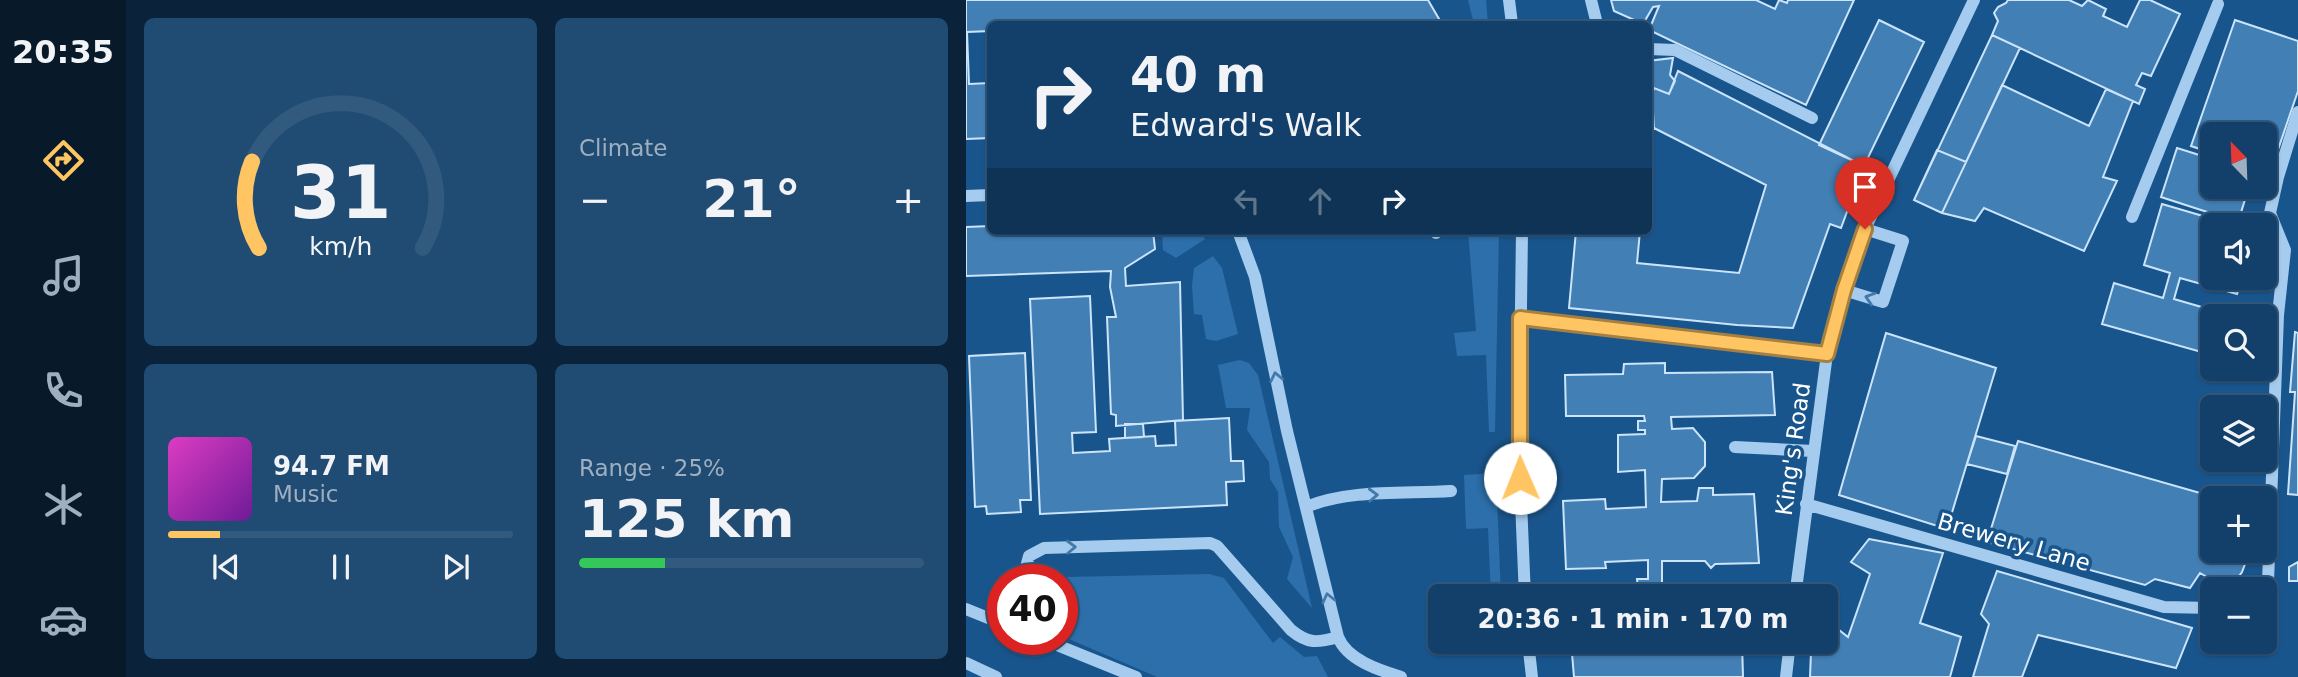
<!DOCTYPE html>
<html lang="en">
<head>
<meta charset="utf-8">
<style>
	body { margin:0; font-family:"DejaVu Sans",sans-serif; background:#204b72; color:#f1f3f6; height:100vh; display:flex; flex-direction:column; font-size:26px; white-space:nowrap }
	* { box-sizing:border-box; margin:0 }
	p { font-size:23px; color:#9dafc1 }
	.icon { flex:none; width:38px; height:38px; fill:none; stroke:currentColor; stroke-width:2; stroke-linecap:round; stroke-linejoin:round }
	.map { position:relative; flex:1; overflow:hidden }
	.drawer { display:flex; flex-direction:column; gap:18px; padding:18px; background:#0a233a; width:840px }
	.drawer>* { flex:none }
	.banner { position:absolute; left:21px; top:21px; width:665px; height:214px; border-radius:10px; box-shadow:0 2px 5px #0004,0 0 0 2px #32597e; background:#13406a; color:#f1f3f6; overflow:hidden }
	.needle { width:46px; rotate:337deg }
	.fabs { position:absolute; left:1234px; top:122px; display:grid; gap:14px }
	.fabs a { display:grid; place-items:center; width:77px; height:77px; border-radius:10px; background:#13406a; box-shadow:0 2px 5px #0004,0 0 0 2px #32597e; font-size:35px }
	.speed { position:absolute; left:21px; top:564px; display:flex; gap:14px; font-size:35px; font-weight:700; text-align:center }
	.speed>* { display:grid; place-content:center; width:91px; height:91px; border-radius:50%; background:#13406a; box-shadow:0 2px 5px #0004,0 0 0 2px #32597e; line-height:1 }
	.speed .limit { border:10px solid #d22; background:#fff; color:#111 }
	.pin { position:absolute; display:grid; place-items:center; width:60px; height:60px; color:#fff; margin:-72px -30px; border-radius:50% 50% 50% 0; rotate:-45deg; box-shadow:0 0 7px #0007 }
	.pin .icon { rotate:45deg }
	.me { position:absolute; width:77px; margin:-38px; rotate:359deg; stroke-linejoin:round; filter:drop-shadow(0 0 5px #0008) }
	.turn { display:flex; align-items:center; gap:24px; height:147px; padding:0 28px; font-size:32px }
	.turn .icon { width:91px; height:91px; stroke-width:2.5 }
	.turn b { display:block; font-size:49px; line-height:60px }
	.lanes { display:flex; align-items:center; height:66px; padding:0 28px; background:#0003; justify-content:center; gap:35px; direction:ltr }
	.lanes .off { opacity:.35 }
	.big { font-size:52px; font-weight:800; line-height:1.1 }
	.drawer .widget { flex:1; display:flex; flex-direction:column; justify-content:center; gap:10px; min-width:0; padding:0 24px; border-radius:10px; background:#204b72 }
	.drawer .dial { align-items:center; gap:0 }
	.dial svg { height:182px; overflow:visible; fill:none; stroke:#32597e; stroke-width:7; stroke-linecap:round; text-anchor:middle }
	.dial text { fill:#f1f3f6; stroke:none }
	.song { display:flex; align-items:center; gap:21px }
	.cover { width:84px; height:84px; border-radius:10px; background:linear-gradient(135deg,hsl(310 70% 55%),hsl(280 70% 35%)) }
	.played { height:7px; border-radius:4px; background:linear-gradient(90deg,#ffc562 15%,#32597e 15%) }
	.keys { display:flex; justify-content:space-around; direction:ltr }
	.heat { display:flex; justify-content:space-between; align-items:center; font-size:38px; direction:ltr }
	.charge { height:10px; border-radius:5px; background:linear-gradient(90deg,#34c759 25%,#32597e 0) }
	.drawer .tiles { flex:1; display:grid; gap:18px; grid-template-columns:repeat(2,1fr) }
	.trip { position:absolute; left:462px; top:584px; width:410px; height:70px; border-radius:10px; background:#13406a; box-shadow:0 2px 5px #0004,0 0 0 2px #32597e; font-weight:800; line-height:70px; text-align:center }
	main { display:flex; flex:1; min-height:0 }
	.tabs { display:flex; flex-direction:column; width:126px; justify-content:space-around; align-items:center; background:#081a2a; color:#9dafc1 }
	.tabs .icon { width:49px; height:49px }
	.tabs .on { color:#ffc562 }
	.tabs b { font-size:32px; color:#f1f3f6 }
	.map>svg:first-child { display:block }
	.green { fill:#2c6fab }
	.building { fill:#427fb5; stroke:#cbe4fa; stroke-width:2 }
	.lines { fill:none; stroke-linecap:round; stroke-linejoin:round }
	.minor { stroke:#a5ccee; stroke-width:12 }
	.oneway { stroke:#4379aa }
	.route-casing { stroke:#a68040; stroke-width:18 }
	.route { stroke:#ffc562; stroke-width:12 }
	.labels { text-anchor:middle; stroke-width:7; stroke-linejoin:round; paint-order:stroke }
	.street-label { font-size:23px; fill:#fff; stroke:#19558d }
</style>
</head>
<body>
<main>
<nav class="tabs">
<b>20:35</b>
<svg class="icon on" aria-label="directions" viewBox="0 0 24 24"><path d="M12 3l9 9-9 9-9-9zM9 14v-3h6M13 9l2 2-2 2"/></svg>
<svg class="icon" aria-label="music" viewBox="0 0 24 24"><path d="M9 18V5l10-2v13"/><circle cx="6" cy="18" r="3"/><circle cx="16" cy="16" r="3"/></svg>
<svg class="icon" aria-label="phone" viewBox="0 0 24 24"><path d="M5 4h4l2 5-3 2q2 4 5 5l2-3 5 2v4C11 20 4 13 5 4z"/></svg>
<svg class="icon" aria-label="climate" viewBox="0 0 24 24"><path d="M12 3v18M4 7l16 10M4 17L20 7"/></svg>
<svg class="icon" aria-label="car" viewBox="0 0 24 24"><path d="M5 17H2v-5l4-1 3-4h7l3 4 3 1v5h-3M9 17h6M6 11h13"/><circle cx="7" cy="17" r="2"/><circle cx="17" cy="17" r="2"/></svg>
</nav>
<section class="drawer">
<div class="tiles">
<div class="widget dial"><svg viewBox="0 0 100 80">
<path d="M14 69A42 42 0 1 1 86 69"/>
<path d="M14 69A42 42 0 0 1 11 31" stroke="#ffc562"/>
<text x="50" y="56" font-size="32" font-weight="700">31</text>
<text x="50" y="72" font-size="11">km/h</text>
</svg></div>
<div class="widget"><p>Climate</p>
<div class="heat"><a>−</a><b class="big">21°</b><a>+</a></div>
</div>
<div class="widget">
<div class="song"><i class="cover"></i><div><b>94.7 FM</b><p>Music</p></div></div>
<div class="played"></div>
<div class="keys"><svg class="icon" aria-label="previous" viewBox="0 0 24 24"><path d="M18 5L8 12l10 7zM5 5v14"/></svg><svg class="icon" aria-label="pause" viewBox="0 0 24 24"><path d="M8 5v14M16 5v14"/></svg><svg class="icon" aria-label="next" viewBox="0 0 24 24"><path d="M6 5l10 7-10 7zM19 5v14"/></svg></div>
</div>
<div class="widget"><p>Range · 25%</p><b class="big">125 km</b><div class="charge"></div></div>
</div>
</section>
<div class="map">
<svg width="1332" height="677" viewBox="0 0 1332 677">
	<rect width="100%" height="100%" fill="#19558d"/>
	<path class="green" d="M502,0H520L522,24H508Z
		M196,231H233L239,239L210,258L197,250Z
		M502,231H533L529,432H523L520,355L491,356L488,333L510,331Z
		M247,256L256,268L272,334L250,341L240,339L236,315L228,314L226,286L228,268Z
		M274,360L283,363L292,375L346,608L321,579L327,557L313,527L312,492L304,479L303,462L281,430L284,408H260L252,365Z
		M530,473L535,597H525L522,528L500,529L498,475Z
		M243,574L258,578L307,643L314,637L338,657L351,656L362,677H191L96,636V579H91L100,577Z"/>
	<path class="building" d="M0,0H462L476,24H24V31L1,32L3,84L24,83V138L0,139Z
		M645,0H790L809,9L813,0L821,3L822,0H888L840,105L683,30L693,6L687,7L677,24L648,11Z
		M1042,0H1103L1116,6L1122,0L1140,9L1137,16L1161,27L1174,0H1184L1214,14L1185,76L1176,73L1170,85L1179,89L1173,104L1026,35L1032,21L1028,13L1032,7L1040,3Z
		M913,20L958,42L898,166L853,145Z
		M1269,20L1332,41V91L1304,173L1298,171V135H1246V153L1225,146Z
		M1026,35L1054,48L976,213L948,200Z
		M707,58L704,75L709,81L703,94L688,88L682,105V61Z
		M712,71L898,166L875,228L864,224L827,328L771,325L603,308L610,231H674L671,263L773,273L800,185L688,128L687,112L682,108L688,88L703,94Z
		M1036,85L1123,126L1140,89L1167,101L1137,177L1151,181L1118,251L1018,208L1009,221L976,213L948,200L971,150L1000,162Z
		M682,108L687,112L688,128L682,133Z
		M1211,148L1246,159V187H1283L1272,222L1195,197Z
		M1196,204L1271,226H1246V278H1276L1271,294L1214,278L1208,299L1270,317H1246V355L1136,324L1148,283L1197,298L1204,273L1178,265Z
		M24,226V231H187L189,249L159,268L160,286L214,282L217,420L150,426V415L145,414L141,317H150L144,287L145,271L0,276V227Z
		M124,296L130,432L106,433L107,453L144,451L143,439L189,436L190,446L210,445L209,421L263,418L265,461H277L278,481L260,482L261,505L74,514L64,299Z
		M1329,332L1332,333V495L1322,494L1329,392H1324Z
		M920,333L1030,368L981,529L873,495Z
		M59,353L65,500H54L55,512L21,514L20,506L9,507L3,356Z
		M699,363V373L806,372L809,415L705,417L706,429L727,428L739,442V466L728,478L696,479L695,502L731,501L733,488H747V495L788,494L793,563L749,564L745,568L739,561H696V597H667L666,588H672L671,579H682V560L639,562L640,568L600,569L597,501L639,499L640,509L680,507L679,470L652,472V435L679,434V430H672V421H679L678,416H600L599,375L657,374L658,364Z
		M159,424H177L178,437L159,438Z
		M1010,436L1049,446L1041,474L1001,464Z
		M1052,441L1234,493L1294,490V499H1246V551H1284L1276,572L1263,590L1234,573L1224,588L1189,579L1179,585L1021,542Z
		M903,539L977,553L954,623L995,637L984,677H844L845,652L851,642H859V629L863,622L882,637L904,574L885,562Z
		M1332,562V581H1323V567Z
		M1031,571L1226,628L1210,668L1072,635L1056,677H1007L1023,624L1015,614Z
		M605,642H776L777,677H608Z"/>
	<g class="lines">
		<path class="minor" d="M543,0L546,24
			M625,0L631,24
			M682,49L709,50L846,118
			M0,196L24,195
			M1166,217L1252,4
			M272,231L289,277L321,431L372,637C381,660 413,670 435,677
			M470,231V233
			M556,231L553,454L559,597
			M878,290L917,302L937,241L899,229
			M554,318L861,354
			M769,447L847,451
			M840,504L1198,607L1246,608
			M340,507C383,489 439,494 485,491
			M57,579L63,556L78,548L244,543L251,546L325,630C342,644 351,643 372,637
			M829,597L861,354L878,290L899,229L1008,0
			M0,609L37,624
			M1298,609H1301L1312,315L1319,250L1304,213L1312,177L1332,112
			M76,639L170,677
			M562,642L566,677
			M0,663L30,677
			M820,677L824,642"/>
	</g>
	<defs><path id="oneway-chevron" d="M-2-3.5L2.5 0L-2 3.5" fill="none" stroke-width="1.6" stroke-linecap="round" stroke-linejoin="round" transform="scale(1.75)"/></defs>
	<g class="oneway">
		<use href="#oneway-chevron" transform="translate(904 298) rotate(-162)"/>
		<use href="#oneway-chevron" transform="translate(310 377) rotate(-102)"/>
		<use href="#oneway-chevron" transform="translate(407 495) rotate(-2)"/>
		<use href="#oneway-chevron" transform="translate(105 547) rotate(-2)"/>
		<use href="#oneway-chevron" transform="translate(362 598) rotate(-103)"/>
	</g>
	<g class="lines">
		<g class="route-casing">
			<path id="route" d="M554,478V318L861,354L878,290L899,229"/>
		</g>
		<use href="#route" class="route"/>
	</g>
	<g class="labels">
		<g class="street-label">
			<text transform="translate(827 449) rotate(-82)" y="8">King's Road</text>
			<text transform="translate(1048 542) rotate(16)" y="8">Brewery Lane</text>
		</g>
	</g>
</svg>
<div class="fabs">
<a><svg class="needle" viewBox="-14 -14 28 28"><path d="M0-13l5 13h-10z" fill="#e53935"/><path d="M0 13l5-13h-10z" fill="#9dafc1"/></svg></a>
<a><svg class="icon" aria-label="sound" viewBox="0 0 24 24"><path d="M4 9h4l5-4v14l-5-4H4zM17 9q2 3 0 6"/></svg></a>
<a><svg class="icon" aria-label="search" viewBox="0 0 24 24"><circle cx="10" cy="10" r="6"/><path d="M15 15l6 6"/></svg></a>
<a><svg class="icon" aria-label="layers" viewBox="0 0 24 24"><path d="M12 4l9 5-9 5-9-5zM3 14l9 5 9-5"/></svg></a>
<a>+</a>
<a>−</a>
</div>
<div class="speed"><div class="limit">40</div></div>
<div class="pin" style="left:899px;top:229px;background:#d93025"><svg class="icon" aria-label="arrive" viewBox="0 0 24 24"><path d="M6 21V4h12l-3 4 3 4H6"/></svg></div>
<svg class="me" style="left:554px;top:478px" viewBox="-20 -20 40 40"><circle r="19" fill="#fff"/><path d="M0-13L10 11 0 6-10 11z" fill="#ffc562"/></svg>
<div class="trip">20:36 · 1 min · 170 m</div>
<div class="banner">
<div class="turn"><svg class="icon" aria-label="right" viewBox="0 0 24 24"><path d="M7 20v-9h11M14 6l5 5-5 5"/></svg><div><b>40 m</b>Edward's Walk</div></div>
<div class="lanes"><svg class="icon off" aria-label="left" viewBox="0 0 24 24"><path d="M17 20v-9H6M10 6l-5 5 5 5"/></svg><svg class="icon off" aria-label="ahead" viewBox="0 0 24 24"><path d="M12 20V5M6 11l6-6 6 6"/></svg><svg class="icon" aria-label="right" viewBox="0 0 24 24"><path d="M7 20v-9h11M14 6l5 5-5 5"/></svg></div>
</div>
</div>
</main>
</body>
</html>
